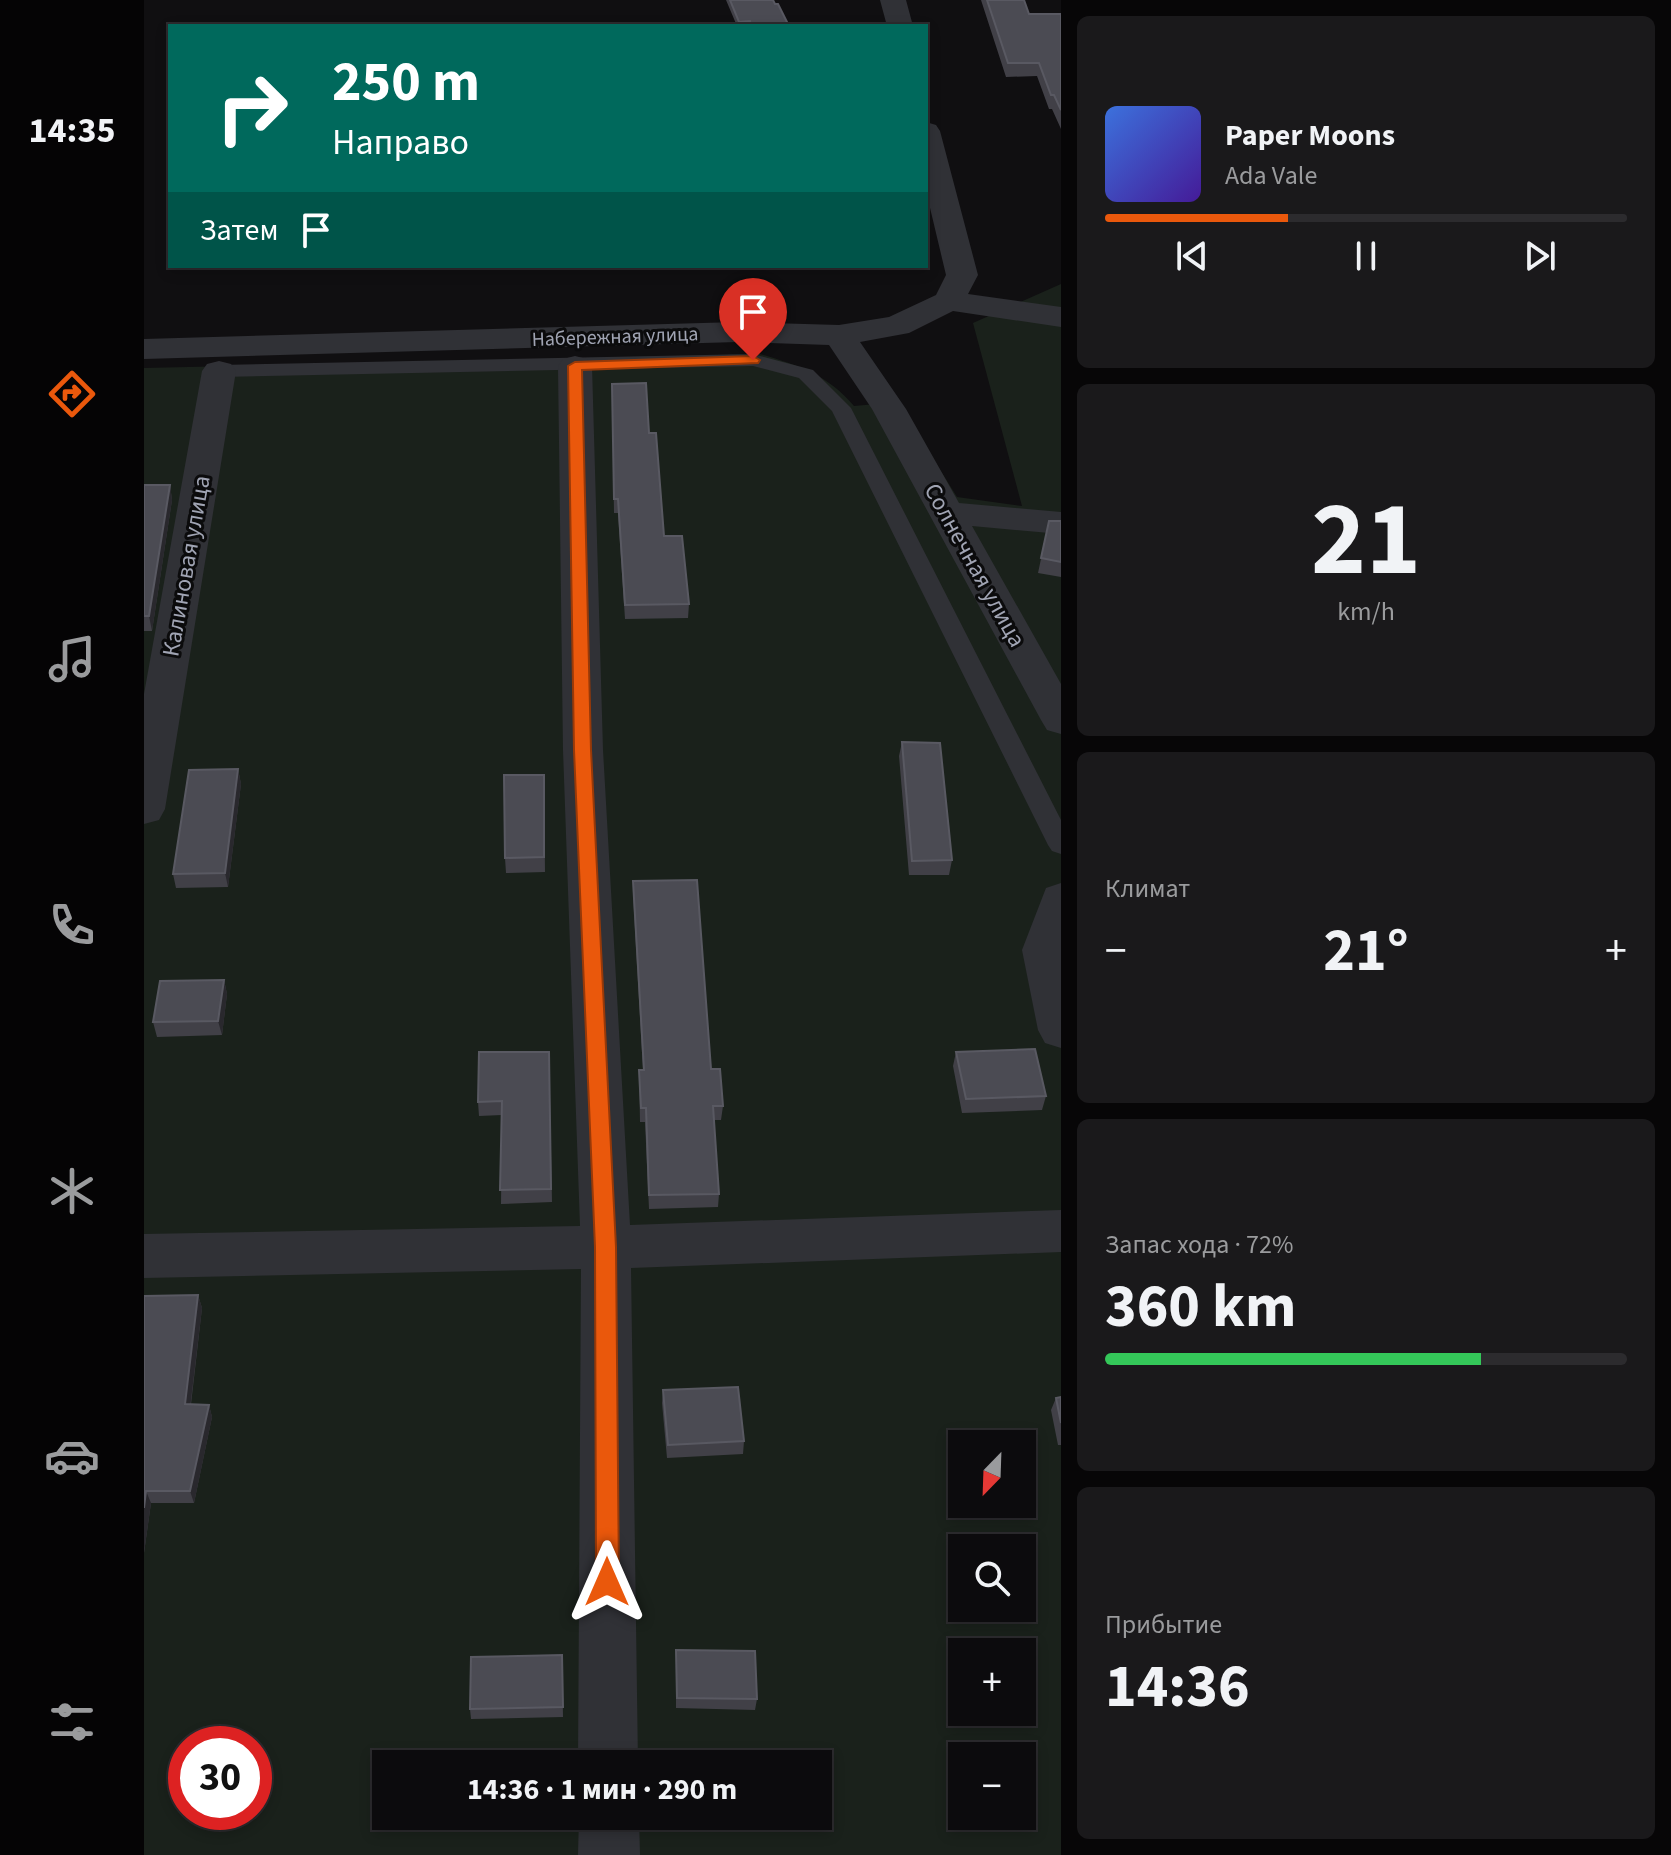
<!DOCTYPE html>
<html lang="ru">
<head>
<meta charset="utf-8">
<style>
	body { margin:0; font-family:"Source Sans 3",sans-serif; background:#1a191b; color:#f1f3f6; height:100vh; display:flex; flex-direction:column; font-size:30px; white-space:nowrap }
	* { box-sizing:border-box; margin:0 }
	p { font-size:26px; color:#9a9b9d }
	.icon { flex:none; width:44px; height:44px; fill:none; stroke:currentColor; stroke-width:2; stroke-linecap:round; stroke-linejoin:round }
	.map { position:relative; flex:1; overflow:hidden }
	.details { display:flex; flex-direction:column; gap:16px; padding:16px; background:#070607; width:610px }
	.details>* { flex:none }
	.top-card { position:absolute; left:24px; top:24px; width:760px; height:244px; border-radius:0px; box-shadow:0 4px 12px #0003,0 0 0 2px #2c2b2e; background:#00695c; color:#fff; overflow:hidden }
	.needle { width:52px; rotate:203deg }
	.tools { position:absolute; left:804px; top:1430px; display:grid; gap:16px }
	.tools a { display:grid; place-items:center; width:88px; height:88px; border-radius:0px; background:#0c0b0d; box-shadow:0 4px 12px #0003,0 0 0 2px #2c2b2e; font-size:40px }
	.speed { position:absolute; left:24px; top:1726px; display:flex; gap:16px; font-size:40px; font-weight:700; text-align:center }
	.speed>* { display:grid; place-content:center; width:104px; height:104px; border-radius:50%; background:#0c0b0d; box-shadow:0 4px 12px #0003,0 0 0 2px #2c2b2e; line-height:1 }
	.speed .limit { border:12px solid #d22; background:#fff; color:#111 }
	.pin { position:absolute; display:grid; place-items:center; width:68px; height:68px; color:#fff; margin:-82px -34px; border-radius:50% 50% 50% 0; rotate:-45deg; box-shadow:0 0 8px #0007 }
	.pin .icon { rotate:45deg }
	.me { position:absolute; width:88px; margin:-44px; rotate:0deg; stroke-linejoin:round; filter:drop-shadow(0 0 6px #0008) }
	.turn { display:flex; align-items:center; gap:28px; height:168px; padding:0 32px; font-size:36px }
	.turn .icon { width:104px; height:104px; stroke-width:2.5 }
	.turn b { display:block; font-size:56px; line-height:68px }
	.then { display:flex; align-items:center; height:76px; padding:0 32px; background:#0003; gap:16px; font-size:30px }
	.big { font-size:60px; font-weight:700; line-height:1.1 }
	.details .card { flex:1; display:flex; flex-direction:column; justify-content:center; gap:12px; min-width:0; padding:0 28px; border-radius:12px; background:#1a191b }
	.details .dial { align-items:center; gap:0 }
	.dial b { font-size:104px; line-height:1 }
	.song { display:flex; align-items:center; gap:24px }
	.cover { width:96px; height:96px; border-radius:12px; background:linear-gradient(135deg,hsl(220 70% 55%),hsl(260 70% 35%)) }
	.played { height:8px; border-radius:4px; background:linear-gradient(90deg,#ea580c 35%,#2c2b2e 35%) }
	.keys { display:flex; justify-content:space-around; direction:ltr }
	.heat { display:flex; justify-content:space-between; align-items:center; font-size:44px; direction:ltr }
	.charge { height:12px; border-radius:6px; background:linear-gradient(90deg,#34c759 72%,#2c2b2e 0) }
	.trip { position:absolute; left:228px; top:1750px; width:460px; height:80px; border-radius:0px; background:#0c0b0d; box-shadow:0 4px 12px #0003,0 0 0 2px #2c2b2e; font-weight:700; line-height:80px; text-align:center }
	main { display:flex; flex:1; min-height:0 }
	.tab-bar { display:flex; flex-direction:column; width:144px; justify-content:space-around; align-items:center; background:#050405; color:#9a9b9d }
	.tab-bar .icon { width:56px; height:56px }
	.tab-bar .active { color:#ea580c }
	.tab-bar b { font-size:36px; color:#f1f3f6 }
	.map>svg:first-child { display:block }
	.green { fill:#1a211b; fill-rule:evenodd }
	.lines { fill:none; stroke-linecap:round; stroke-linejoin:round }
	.lane { fill:#303136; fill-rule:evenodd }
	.street { fill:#303136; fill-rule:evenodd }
	.wall { fill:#414047 }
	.shaded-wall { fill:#29282d }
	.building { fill:#4b4b53; stroke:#595962; stroke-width:2 }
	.route { fill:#ea580c; stroke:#983908; stroke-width:2 }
	.labels { text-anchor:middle; stroke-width:6; stroke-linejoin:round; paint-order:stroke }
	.far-street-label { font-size:20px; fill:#a0a4b3; stroke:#0b0b0c }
	.street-label { font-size:24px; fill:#a0a4b3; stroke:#0b0b0c }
</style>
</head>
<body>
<main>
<nav class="tab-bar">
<b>14:35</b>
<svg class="icon active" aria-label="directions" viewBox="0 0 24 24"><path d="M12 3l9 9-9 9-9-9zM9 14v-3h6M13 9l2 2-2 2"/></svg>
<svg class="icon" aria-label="music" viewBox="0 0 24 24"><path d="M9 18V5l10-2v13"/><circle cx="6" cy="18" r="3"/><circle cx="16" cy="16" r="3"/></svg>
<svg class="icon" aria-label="phone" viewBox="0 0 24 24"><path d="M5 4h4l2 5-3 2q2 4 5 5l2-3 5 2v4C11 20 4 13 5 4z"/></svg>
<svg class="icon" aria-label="climate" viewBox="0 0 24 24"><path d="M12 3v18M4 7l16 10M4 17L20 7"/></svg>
<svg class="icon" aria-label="car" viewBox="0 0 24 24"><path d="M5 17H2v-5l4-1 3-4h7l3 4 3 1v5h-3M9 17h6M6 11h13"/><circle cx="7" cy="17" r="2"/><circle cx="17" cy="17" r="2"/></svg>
<svg class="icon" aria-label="filters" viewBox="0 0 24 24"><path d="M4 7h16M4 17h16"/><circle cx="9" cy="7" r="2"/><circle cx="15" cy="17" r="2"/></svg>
</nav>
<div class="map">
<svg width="917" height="1855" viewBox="0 0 917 1855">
	<rect width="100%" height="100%" fill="#100f11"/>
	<path class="green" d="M917,284V1855H0V368L616,354C653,365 684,375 710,406L754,402L813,497L878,506L829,323ZM818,1444H878V1504H818ZM818,1548H878V1608H818ZM818,1652H878V1712H818ZM42,1744H110V1812H42ZM818,1756H878V1816H818ZM242,1764H674V1816H242Z"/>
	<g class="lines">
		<path class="lane" d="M609,354L669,370L707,408L917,820V854L908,851L904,845L688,411L655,378L609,366L75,377L65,371L75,365Z"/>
		<path class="street" d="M736,0H762L769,26H743Z
			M782,122L792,125L796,131L834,275L824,294L917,307V327L809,311L765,333L716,342L762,409L815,503L917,512V534L828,526L917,684V734L903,730L897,720L728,409L685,345L594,342L0,359V339L594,322L695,325L745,317L792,295L802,275L782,191Z
			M431,356L443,359L448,366L459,750L486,1225L917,1210V1252L487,1268L494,1764H434L437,1269L0,1278V1234L436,1226L419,750L414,366L419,359Z
			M75,361L87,364L92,371L21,809L15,820L0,824V694L58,371L63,364Z
			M917,883V1048L901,1043L894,1030L878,950L902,888Z
			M435,1816H495L496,1855H434Z"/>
	</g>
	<path class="wall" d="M582,0H629L645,26H593Z
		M837,0H880L885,14H917V129L908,109H905L893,76L862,77Z
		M668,266H706L668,267Z
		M468,384L505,433L520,536L545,604L544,618L481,619L474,513H470Z
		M0,485H26L28,500L8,631H0Z
		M905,521H917V577L894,573Z
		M758,742L808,860L805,875H765L755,756Z
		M94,769L97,784L84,887L32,888L29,874Z
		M400,775L401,872L362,873L361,858Z
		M489,881L567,1069L579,1106L577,1120H570L575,1194L574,1207L505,1209L501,1122H496L495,1070H499L489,895Z
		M80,980L83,994L78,1035L13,1037L9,1022Z
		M405,1052L408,1202L357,1204L358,1115L335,1116L334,1102Z
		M812,1052L902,1096L898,1110L818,1113L809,1066Z
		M54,1295L58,1308L47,1404L65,1405L68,1417L50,1503H7L0,1553V1296Z
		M519,1390L600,1441L599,1454L523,1458L518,1403Z
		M917,1397V1445H914L907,1410L912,1398Z
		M532,1650L613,1699L611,1710L532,1708Z
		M418,1655L419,1717L327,1719L326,1709Z"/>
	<path class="shaded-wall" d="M26,485L28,500L8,631L5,616Z
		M94,769L97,784L84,887L81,873Z
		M80,980L83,994L78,1035L74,1021Z
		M54,1295L58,1308L45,1417L41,1404Z
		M65,1405L68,1417L50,1503L46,1491Z
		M2,1491L7,1503L0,1553V1508Z"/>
	<path class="building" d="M586,0H629L631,4H634L645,26H607L606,21L595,22Z
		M843,0H880L885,14H917V110L910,95H907L895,63H864Z
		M502,383L505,433H512L520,536H538L545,604L481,605L474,499H470L468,384Z
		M0,485H26L5,616H0Z
		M905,521H917V562L897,558Z
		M758,742L796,743L808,860L768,861Z
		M94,769L81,873L29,874L45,770Z
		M360,775H400V857L361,858Z
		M553,880L567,1069H576L579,1106H569L575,1194L505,1195L502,1108H497L495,1070H500L489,881Z
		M80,980L74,1021L9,1022L16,981Z
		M891,1049L902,1096L822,1099L812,1052Z
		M335,1052H405L407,1189L356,1190L358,1101L334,1102Z
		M54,1295L41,1404L65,1405L46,1491H2L0,1508V1296Z
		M594,1387L600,1441L524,1445L519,1390Z
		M917,1397V1423L912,1398Z
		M532,1650L611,1651L613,1699L533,1698Z
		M418,1655L419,1707L326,1709L327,1657Z"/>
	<path class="route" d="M609,356L616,360L614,363L438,370L447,750L472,1247L475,1582L472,1590L463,1593L455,1590L452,1582L451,1247L430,750L424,366L431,362Z"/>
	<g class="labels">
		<g class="far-street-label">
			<text transform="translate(471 336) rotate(-2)" y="7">Набережная улица</text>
		</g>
		<g class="street-label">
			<text transform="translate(831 565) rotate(61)" y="8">Солнечная улица</text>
			<text transform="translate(42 566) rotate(-80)" y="8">Калиновая улица</text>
		</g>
	</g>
</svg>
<div class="tools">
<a><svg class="needle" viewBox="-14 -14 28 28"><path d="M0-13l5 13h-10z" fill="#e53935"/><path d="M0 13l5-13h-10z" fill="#9a9b9d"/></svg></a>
<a><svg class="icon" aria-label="search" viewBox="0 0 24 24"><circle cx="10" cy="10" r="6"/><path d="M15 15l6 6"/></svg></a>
<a>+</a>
<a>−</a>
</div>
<div class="speed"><div class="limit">30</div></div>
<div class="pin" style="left:609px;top:360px;background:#d93025"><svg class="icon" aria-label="arrive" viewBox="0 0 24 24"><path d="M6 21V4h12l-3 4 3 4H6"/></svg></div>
<svg class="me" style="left:463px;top:1582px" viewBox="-20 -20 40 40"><path d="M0-17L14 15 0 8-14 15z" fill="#ea580c" stroke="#fff" stroke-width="4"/></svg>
<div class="trip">14:36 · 1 мин · 290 m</div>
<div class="top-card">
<div class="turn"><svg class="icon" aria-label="right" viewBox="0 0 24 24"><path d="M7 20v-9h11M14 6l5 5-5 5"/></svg><div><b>250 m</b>Направо</div></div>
<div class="then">Затем<svg class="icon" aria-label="arrive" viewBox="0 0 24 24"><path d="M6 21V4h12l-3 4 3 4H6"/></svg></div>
</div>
</div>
<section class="details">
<div class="card">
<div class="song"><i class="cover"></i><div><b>Paper Moons</b><p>Ada Vale</p></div></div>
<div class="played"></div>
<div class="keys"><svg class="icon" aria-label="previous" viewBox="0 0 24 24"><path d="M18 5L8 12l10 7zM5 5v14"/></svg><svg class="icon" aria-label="pause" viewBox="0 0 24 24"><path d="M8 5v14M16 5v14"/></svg><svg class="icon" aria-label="next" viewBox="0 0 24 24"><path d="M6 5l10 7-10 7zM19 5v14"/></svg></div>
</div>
<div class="card dial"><b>21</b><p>km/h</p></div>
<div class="card"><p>Климат</p>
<div class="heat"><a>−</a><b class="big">21°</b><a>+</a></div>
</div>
<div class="card"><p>Запас хода · 72%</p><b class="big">360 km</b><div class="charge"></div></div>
<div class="card"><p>Прибытие</p><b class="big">14:36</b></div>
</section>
</main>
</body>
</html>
